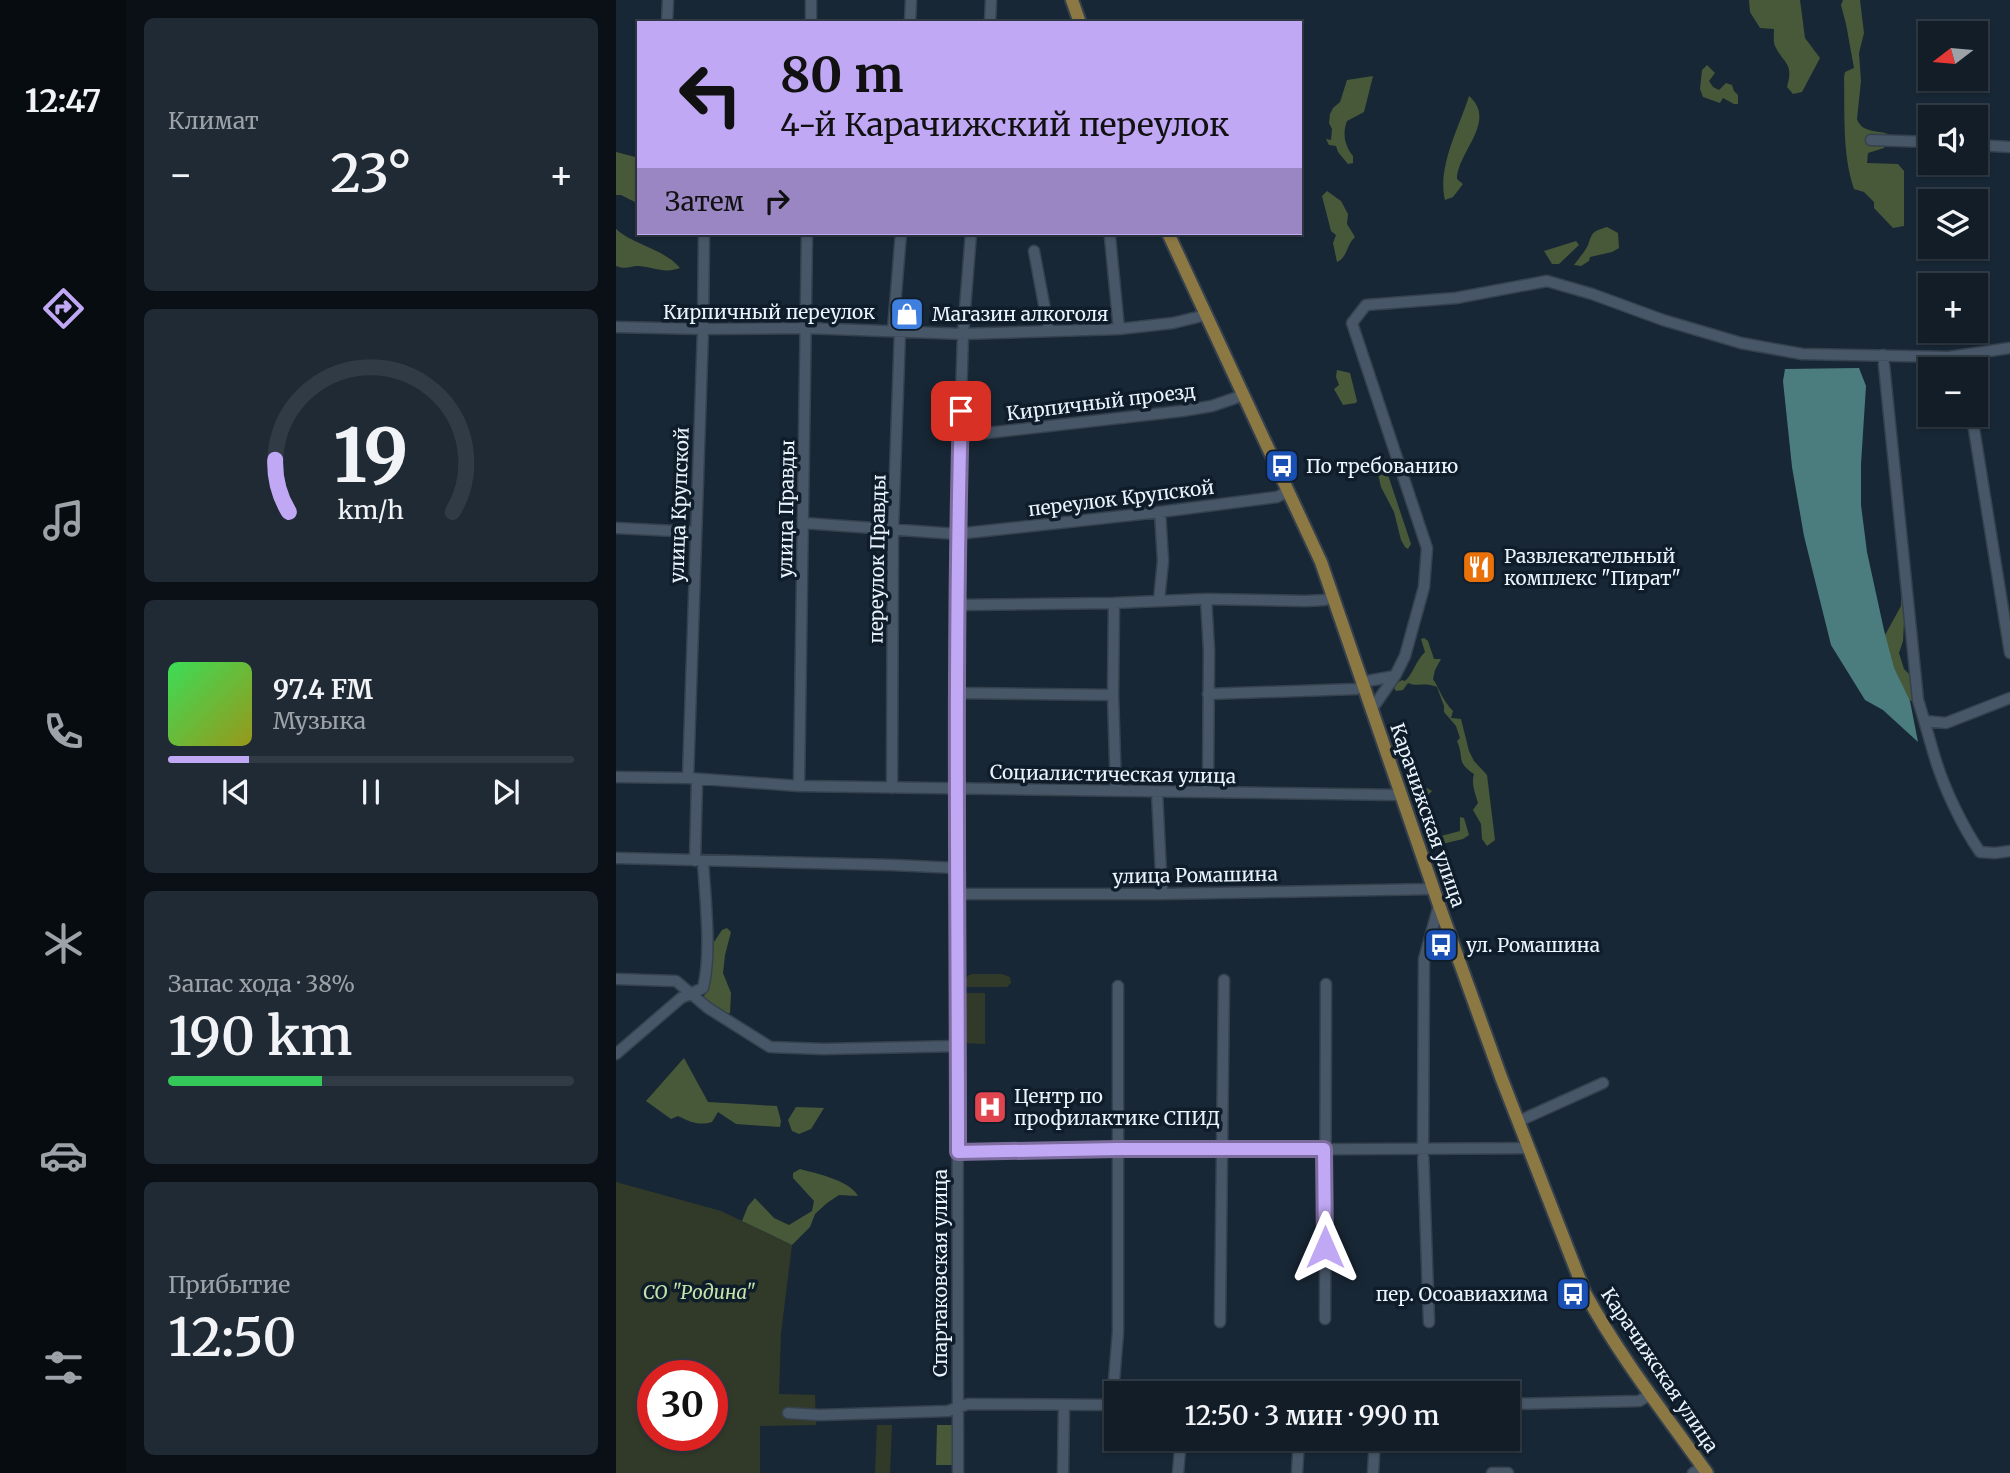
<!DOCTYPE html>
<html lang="ru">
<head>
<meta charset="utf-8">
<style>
	body { margin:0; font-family:Merriweather,serif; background:#1f2a34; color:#f1f3f6; height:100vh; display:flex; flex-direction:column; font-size:26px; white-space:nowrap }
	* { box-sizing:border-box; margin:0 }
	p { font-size:23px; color:#9ca2a8 }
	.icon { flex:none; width:38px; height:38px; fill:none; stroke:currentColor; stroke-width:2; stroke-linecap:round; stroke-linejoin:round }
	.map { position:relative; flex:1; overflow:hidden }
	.side { display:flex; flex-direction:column; gap:18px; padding:18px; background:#0a1016; width:490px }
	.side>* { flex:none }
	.top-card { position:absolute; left:21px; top:21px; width:665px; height:214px; border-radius:0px; box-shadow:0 2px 5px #0004,0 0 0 2px #313b45; background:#c0a8f4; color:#111; overflow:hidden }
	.needle { width:46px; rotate:254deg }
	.tools { position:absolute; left:1302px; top:21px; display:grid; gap:14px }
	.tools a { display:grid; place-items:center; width:70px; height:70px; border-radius:0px; background:#121d28; box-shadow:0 2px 5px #0004,0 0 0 2px #313b45; font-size:35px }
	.speed { position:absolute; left:21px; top:1360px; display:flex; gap:14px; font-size:35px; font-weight:700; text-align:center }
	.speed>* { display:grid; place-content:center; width:91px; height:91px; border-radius:50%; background:#121d28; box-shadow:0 2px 5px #0004,0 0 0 2px #313b45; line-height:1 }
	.speed .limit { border:10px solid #d22; background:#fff; color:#111 }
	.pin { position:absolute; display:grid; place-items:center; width:60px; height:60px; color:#fff; margin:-30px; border-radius:14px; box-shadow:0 4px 10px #0006 }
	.me { position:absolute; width:77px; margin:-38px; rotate:0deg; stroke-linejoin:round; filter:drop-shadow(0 0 5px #0008) }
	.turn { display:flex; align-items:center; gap:24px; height:147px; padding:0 28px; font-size:32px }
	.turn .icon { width:91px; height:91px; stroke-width:2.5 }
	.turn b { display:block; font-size:49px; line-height:60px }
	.then { display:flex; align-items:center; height:66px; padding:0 28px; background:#0003; gap:14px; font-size:26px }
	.big { font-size:52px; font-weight:600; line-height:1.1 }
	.side .tile { flex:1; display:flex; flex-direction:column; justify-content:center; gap:10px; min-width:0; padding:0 24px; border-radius:10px; background:#1f2a34 }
	.side .dial { align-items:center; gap:0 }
	.dial svg { height:182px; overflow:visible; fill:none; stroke:#313b45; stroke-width:7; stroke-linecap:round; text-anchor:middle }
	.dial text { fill:#f1f3f6; stroke:none }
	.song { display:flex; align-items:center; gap:21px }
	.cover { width:84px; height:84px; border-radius:10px; background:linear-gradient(135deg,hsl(130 70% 55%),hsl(60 70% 35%)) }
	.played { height:7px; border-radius:4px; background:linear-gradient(90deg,#c0a8f4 20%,#313b45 20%) }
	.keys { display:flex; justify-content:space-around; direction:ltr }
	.heat { display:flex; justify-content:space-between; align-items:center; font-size:38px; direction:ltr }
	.charge { height:10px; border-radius:5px; background:linear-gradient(90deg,#34c759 38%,#313b45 0) }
	.trip { position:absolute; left:488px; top:1381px; width:416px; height:70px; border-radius:0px; background:#121d28; box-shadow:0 2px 5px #0004,0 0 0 2px #313b45; font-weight:600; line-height:70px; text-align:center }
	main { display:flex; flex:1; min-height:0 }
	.menu { display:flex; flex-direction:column; width:126px; justify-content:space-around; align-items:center; background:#070c10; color:#9ca2a8 }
	.menu .icon { width:49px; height:49px }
	.menu .on { color:#c0a8f4 }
	.menu b { font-size:32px; color:#f1f3f6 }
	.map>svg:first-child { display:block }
	.green { fill:#313a28; fill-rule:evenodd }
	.forest { fill:#485939 }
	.water { fill:#4c7d7e }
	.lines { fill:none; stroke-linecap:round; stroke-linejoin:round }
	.minor-casing { stroke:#36414e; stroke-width:13 }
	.major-casing { stroke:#36414e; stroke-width:16 }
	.minor { stroke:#475768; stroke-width:10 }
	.major { stroke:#8c7843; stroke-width:12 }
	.route-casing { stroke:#7d6d9f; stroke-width:18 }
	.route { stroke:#c0a8f4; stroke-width:12 }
	.labels { text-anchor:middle; stroke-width:7; stroke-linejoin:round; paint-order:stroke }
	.street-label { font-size:19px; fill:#eaf4fe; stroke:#0f1d2b }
	.poi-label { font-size:19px; fill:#eaf4fe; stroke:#0f1d2b; text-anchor:start }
	.park-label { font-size:19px; font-style:italic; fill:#c5e4aa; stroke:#0f1d2b }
</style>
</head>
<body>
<main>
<nav class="menu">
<b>12:47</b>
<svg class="icon on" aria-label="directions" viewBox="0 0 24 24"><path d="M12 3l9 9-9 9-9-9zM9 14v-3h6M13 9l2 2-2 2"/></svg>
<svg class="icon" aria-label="music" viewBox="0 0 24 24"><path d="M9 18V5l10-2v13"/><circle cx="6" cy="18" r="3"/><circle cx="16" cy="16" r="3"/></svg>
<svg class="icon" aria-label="phone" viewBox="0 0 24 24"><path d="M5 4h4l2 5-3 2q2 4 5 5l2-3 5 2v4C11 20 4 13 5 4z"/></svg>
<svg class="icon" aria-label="climate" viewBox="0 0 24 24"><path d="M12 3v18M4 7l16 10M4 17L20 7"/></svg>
<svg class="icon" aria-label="car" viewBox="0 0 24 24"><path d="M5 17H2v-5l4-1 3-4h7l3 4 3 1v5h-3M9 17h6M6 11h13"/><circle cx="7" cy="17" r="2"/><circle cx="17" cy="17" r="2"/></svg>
<svg class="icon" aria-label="filters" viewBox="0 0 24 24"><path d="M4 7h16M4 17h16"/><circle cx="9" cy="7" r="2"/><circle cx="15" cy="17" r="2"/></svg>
</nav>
<section class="side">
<div class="tile"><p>Климат</p>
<div class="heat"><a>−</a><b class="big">23°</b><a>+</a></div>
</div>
<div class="tile dial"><svg viewBox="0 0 100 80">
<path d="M14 69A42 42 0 1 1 86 69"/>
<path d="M14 69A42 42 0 0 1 8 46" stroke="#c0a8f4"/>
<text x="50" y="56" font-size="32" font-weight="700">19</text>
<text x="50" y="72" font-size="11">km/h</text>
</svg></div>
<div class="tile">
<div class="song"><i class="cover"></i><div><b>97.4 FM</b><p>Музыка</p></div></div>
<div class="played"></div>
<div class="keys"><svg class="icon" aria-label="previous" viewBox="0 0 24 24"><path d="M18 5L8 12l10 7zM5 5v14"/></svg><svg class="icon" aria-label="pause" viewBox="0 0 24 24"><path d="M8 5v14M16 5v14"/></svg><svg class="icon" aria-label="next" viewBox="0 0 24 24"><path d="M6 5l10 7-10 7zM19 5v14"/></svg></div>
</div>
<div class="tile"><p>Запас хода · 38%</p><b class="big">190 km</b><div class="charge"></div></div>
<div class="tile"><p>Прибытие</p><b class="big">12:50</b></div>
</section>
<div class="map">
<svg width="1394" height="1473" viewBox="0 0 1394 1473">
	<rect width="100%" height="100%" fill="#182735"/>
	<path class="green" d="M356,974H386L394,977L395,983L391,987H351L348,985C347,980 351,975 356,974Z
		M351,993H369V1044L348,1043V994Z
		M0,1182L105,1211L176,1245L165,1333L163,1394L199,1395L200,1425L144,1426V1473H0ZM37,1376H96V1435H37Z
		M261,1425H276L274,1473H259Z"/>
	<path class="forest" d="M1133,0H1184L1189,38L1204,58L1186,92L1177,94L1171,87C1178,62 1168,65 1159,46C1157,41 1158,35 1158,29L1144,28L1134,12Z
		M1227,0H1244L1248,33L1243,53L1245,81L1241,119C1246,133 1260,130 1272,134L1268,148L1252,153L1251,163L1282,164L1288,171V226L1277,228L1258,208V202L1248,192L1238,189C1226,154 1229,113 1228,77L1229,72L1238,68L1230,24L1225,5Z
		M1091,65L1099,73L1093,81L1097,87L1103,90L1110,83L1116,85L1118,91L1122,95V104H1118L1107,98L1104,103L1087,97L1084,89L1086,70Z
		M757,76L748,112L731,121C726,134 729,146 737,156V163L732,164L722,152L720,146L713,145L710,139L715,140L716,129L713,123L714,114L717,108L724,102L731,80Z
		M853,96C882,121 841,152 841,179L847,184L837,197L829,200C821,167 843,128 853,96Z
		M0,152L23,158V204L5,195H0Z
		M711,191L725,201L732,214L731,224L739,237C730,245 732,257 721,262L717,243L720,235L715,231L706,196Z
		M991,227L1002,233L1003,248L996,252L974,257L973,261L965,266L958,265C962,259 969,252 972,245C977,231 976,232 991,227Z
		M0,229C19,246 47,248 64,268C48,274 38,267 23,266C13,266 10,270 0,266Z
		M960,241L963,245L943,264H936L928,251Z
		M721,370L734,373L741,401L740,403L727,405L718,389L723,385L720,377Z
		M770,469L795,544L792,549L789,547L785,540L778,512L765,487L761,470Z
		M1285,593L1288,601V622L1287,641L1283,653L1288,669L1295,676L1298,702L1289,698L1274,662L1269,635L1285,606Z
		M808,638L812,641L818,659H825L819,670L817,679C824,690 827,701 837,711L835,718L845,719L853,751L858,761L871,775L879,840L871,846L866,839L865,824L857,810L862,803C859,793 855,784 858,774C839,761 849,759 841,741L844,738L840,726L828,712V706L821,687C809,682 800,687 792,683L787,690L780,691L777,686L786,680L789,681C797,674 799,662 809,652L805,639Z
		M811,788L816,791L812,795L821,830L825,836L844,831V817L848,818L853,835L847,839L818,846L810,841L799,801L800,792Z
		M111,928L115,932L109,955L107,973L115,993L114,1013L109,1014L93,1004L88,997L96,960L98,942L106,930Z
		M68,1058L92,1102L161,1106L165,1121L164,1127L120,1124L102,1112L96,1122C83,1126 74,1122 62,1116L55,1119L30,1101Z
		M180,1107L208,1108L195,1129L183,1134L176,1131L172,1120Z
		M184,1169C202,1174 233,1180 242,1196L223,1195L211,1203L199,1214L194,1227L176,1245L126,1221L132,1206L139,1198L158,1218L173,1225L196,1211L198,1201L177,1178V1173Z
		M321,1425H336V1465H320Z"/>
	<path class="water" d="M1243,368L1250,386L1245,464V505L1251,552L1268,630L1278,668L1294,701L1302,742L1267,710L1249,700L1215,645L1188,536L1176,467L1167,381L1169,369Z"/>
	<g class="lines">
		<g class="minor-casing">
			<path id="minor" d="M51,23L52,0
				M195,23V0
				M294,23L295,0
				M374,23L375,0
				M1255,140L1314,142
				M1360,145L1394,147
				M494,237L503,329
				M418,251L433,331
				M0,327L87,329L189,328L347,334L503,329L557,323L590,315
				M277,330L285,233
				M1267,355L1302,700C1308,719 1313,738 1319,758C1328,788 1346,826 1364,852L1379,853L1394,851
				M1333,357L1337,369
				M1354,415L1358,429L1394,653
				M344,436L566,411L596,406L628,395
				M187,523L341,534L544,512L661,497L673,491
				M0,528L79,532
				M590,599L593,650L592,792
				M543,600L547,561L544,512
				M498,603L497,695L500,791
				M341,605L498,603L590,599L690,601L708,600L717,597
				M746,682L779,676
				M341,693L497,695
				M592,694L740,689L749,686
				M756,709L779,676L789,656L808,587L811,548L736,323L750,305L840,298L931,281L976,294L1047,320L1125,343L1186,354L1333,357L1394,348
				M1309,721L1330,723L1394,698
				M0,777L72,778L183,786L784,795
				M72,778L87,329L88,233
				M183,786L191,233
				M276,788L277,529L284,331
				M541,792L546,894
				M0,858L277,865L340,868
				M79,861L81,780
				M340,894H546L818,889
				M0,979L60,981L92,1008L154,1047L208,1049L342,1046
				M0,1054L65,998L87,988C96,952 89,898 87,861
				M903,1121L987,1083
				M342,1151C533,1149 723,1150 913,1148
				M709,1319L710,984
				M604,1322L608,980
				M813,1322L807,1149L808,959L823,905
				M892,1404L1023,1401L1034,1395
				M496,1405L502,1332V986
				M172,1413L203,1415L332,1411L352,1404L500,1405
				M342,1473L341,534L347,334L355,233
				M447,1473L448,1405
				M562,1473L565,1438
				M681,1473L683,1438
				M757,1473L759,1438
				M876,1473H892
				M1077,1473L1087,1466"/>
		</g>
		<g class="major-casing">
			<path id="major" d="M456,0L464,23
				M552,233L705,562L823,905L885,1077L969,1293C1004,1357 1049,1414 1091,1473"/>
		</g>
		<use href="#minor" class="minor"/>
		<use href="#major" class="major"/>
	</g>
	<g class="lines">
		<g class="route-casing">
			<path id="route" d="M345,411C338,658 342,904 342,1152L501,1149H708L709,1247"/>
		</g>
		<use href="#route" class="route"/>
	</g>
	<defs>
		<g id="shop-square" transform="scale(1.75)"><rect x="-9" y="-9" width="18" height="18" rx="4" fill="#3f7fe0" stroke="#0f1d2b"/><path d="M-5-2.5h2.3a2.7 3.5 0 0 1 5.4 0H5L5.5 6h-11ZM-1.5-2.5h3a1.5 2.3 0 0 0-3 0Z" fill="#fff"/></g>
		<g id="bus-square" transform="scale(1.75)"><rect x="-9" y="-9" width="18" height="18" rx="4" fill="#1a4fb4" stroke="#0f1d2b"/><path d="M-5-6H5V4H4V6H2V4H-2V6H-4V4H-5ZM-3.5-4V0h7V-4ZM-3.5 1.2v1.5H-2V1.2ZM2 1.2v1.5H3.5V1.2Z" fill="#fff"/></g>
		<g id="restaurant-square" transform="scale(1.75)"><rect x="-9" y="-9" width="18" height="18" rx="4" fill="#e8710a" stroke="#0f1d2b"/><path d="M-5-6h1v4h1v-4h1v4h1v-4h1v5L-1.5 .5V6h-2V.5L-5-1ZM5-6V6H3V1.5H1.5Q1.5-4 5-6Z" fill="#fff"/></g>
		<g id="hospital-square" transform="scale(1.75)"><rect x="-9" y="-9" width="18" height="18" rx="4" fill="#e0444e" stroke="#0f1d2b"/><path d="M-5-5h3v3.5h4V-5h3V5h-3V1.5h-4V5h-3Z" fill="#fff"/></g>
	</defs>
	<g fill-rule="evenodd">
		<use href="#shop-square" x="291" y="314"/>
		<use href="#bus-square" x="666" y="466"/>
		<use href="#restaurant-square" x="863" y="567"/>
		<use href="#bus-square" x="825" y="945"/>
		<use href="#hospital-square" x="374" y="1107"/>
		<use href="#bus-square" x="957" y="1294"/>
	</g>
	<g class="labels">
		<g class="street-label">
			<text x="153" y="319">Кирпичный переулок</text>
			<text transform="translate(485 402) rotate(-7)" y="7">Кирпичный проезд</text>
			<text transform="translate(505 498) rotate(-7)" y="7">переулок Крупской</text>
			<text transform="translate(63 505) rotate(-88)" y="7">улица Крупской</text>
			<text transform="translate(170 509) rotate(-89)" y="7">улица Правды</text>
			<text transform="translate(261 559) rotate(-89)" y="7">переулок Правды</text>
			<text transform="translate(497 774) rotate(1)" y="7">Социалистическая улица</text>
			<text transform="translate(812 815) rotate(71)" y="7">Карачижская улица</text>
			<text transform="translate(579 875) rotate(-1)" y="7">улица Ромашина</text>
			<text transform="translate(324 1273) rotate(-90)" y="7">Спартаковская улица</text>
			<text transform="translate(1044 1370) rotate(56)" y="7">Карачижская улица</text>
		</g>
		<g class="poi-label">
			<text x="316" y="321">Магазин алкоголя</text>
			<text x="690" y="473">По требованию</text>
			<text x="888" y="563">Развлекательный<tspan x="888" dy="22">комплекс "Пират"</tspan></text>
			<text x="850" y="952">ул. Ромашина</text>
			<text x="398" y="1103">Центр по<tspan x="398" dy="22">профилактике СПИД</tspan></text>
			<text x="932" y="1301" text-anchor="end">пер. Осоавиахима</text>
		</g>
		<g class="park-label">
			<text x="83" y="1299">СО "Родина"</text>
		</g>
	</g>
</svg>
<div class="tools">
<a><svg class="needle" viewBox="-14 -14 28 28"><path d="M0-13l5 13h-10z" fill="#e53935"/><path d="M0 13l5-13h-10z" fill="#9ca2a8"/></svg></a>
<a><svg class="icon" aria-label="sound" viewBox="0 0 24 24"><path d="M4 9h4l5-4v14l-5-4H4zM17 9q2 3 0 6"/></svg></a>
<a><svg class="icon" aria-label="layers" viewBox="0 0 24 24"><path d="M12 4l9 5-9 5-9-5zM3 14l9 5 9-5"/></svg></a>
<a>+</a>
<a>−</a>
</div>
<div class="speed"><div class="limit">30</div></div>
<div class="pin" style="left:345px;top:411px;background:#d93025"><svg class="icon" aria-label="arrive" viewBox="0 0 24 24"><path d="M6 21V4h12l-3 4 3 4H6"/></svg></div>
<svg class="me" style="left:709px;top:1247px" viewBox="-20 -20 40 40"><path d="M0-17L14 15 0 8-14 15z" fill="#c0a8f4" stroke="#fff" stroke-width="4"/></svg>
<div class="trip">12:50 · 3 мин · 990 m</div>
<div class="top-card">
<div class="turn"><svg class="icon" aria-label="left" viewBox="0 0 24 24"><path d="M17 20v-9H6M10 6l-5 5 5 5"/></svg><div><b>80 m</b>4-й Карачижский переулок</div></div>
<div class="then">Затем<svg class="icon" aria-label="right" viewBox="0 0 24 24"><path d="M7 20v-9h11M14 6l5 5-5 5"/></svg></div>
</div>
</div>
</main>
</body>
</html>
